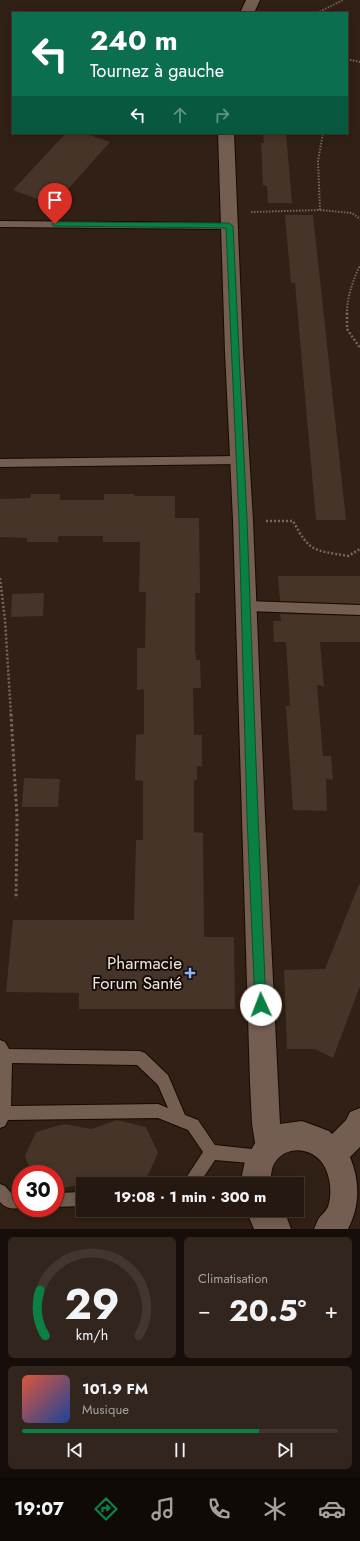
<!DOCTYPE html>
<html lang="fr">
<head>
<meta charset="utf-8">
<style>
	body { margin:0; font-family:Jost,sans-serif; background:#31251e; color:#f1f3f6; height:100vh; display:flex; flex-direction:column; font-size:15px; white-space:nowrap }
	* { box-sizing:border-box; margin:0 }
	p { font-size:13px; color:#a3a09f }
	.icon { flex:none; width:22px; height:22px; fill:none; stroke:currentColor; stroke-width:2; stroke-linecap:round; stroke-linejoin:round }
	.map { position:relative; height:1229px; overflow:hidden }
	.drawer { display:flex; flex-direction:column; gap:8px; padding:8px; background:#140d09; flex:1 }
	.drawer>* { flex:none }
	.hud { position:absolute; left:12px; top:12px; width:336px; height:122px; border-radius:0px; box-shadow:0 2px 10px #0003,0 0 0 1px #423730; background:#0b6e4f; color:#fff; overflow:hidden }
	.speed { position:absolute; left:12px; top:1165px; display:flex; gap:8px; font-size:20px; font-weight:700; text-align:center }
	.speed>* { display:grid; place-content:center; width:52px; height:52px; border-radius:50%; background:#251810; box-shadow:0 2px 10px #0003,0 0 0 1px #423730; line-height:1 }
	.speed .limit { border:6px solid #d22; background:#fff; color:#111 }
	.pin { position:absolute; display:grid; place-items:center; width:34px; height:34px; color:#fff; margin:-41px -17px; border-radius:50% 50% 50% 0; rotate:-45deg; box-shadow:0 0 4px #0007 }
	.pin .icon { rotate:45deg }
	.me { position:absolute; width:44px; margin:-22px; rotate:358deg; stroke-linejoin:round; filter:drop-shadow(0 0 3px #0008) }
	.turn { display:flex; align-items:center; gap:14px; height:84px; padding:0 12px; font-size:18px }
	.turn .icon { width:52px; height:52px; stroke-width:2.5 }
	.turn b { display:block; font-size:28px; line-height:34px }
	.lanes { display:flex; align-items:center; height:38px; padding:0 12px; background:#0003; justify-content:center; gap:20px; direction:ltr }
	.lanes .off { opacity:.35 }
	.big { font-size:30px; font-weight:700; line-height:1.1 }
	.drawer .card { flex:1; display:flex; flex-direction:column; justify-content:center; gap:6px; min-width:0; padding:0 14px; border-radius:6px; background:#31251e }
	.drawer .dial { align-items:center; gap:0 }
	.dial svg { height:104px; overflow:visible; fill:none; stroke:#423730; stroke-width:7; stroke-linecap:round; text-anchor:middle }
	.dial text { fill:#f1f3f6; stroke:none }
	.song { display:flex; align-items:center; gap:12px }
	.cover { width:48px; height:48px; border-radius:6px; background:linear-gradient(135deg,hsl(10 70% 55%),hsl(220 70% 35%)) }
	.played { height:4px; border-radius:2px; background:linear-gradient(90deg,#0b8043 75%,#423730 75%) }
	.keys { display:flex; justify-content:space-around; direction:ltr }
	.heat { display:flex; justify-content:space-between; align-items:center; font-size:22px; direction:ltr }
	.drawer .tiles { flex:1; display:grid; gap:8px; grid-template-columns:1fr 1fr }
	.card:last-child { grid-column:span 2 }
	.trip { position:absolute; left:76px; top:1177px; width:228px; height:40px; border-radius:0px; background:#251810; box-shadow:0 2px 10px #0003,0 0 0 1px #423730; font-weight:700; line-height:40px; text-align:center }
	.menu { display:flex; height:64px; justify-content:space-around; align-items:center; background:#0f0a06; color:#a3a09f }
	.menu .icon { width:28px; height:28px }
	.menu .current { color:#0b8043 }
	.menu b { font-size:18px; color:#f1f3f6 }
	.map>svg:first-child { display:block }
	.building { fill:#473428 }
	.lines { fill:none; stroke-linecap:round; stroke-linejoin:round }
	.lane-casing { stroke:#190902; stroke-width:2 }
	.street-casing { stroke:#190902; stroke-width:2 }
	.path-far2 { stroke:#76665c; stroke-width:2; stroke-dasharray:1.5 1.5; stroke-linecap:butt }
	.path-far1 { stroke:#76665c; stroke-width:2.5; stroke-dasharray:2 2; stroke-linecap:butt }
	.path { stroke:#76665c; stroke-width:3; stroke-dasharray:2.5 2.5; stroke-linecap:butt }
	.lane { fill:#735e51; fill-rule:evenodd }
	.street { fill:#735e51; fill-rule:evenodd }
	.route { fill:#0b8043; stroke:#07532c }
	.poi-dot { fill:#8eb8fd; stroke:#130c07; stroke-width:1.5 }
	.labels { text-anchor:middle; stroke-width:4; stroke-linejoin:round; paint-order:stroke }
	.near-poi-label { font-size:17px; fill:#f2e5de; stroke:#130c07; text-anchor:end }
</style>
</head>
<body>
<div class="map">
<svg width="360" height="1229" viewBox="0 0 360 1229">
	<rect width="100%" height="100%" fill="#312015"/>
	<path class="building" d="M66,133H83L110,142L54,205L13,190Z
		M263,133H286L292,203H268L267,186L263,185L261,143H264Z
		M285,215H313L346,520H316L295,283H291Z
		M31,494H60V500H104V494H134V496H175V518H199L200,593H195V648L196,660H200L201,688H193L194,735H202V766H197V780H194V832L203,833L204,937H234L235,1009H79V993L6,992L13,920H134L136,840H143V781L135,780L136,735L144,734V689L137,690V648H145L146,592H139L140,542H103V536H58V542H27V538L0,537V499L30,498Z
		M278,576H360V604L280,601Z
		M44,593L43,616L11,617L12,594Z
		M280,614L360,616V642H320L324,686L317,685L323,756H331L333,780L326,779L327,811L293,810L286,706H290L286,642H274L273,621H281Z
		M24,778L60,779L58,807H22Z
		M359,884L360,885V986L333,1058L315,1049H287L284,970L325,969Z
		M117,1120L146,1127L158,1153L146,1179L127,1184H101L90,1182L55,1190V1174H32L25,1156L36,1132L64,1124L91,1129Z"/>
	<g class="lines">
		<g class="lane-casing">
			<path id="lane" d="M0,221L229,223L233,226L229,229L0,227Z
				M240,456L244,457L245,460L244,463L240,464L0,467V459Z
				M246,601L360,605V615L246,611L242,609L241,606L242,603Z
				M0,1040L5,1042L9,1049L140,1051L145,1053L168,1075L185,1115L198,1120L215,1145L261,1150L266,1152L268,1157L266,1162L261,1164L215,1160L199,1184H182L203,1152L188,1130L158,1118L8,1120L5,1126L0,1128ZM12,1063L137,1065L158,1085L168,1108L158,1104L11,1106Z
				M0,1184L5,1186L12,1194H21L22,1208C13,1209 6,1209 0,1202Z
				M83,1192V1206L55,1207V1193Z"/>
		</g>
		<g class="street-casing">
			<path id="street" d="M246,0H260L254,13H240Z
				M218,133H234L243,352L253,520L265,816L280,1124L302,1121L329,1131L332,1134L346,1120L350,1112L360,1108V1147L350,1157C360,1181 360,1206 348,1229H314C316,1225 317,1221 319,1218C323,1213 328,1210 329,1203C332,1191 330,1175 323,1164C311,1146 283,1145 273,1166C271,1171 271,1178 270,1184H240L245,1161L255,1143L252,1124L250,1083L233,520L225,352Z
				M246,1210H277L287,1218L291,1229H254Z"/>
		</g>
		<path class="path-far2" d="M317,13L343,0
			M347,59L360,62
			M320,210L318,161L323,133
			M251,212L320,210L352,213L360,219
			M347,314C347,296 353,281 360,265"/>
		<path class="path-far1" d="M347,313V329L360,348
			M266,521H293C310,553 314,550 348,556L360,549
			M0,578L5,620L11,715"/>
		<path class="path" d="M11,714L17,817L16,899"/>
		<use href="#lane" class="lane"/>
		<use href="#street" class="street"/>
	</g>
	<path class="route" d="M55,222L229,223L233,226L247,520L258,816L266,1005L265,1009L261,1010L257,1009L255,1005L247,816L239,520L226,228L53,226L52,224Z"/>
	<path class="poi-dot" d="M188 967h4v4h4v4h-4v4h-4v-4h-4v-4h4z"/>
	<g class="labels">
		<g class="near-poi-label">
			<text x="182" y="969">Pharmacie<tspan x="182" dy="20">Forum Santé</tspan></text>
		</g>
	</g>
</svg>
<div class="speed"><div class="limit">30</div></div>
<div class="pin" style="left:55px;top:224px;background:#d93025"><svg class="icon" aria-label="arrive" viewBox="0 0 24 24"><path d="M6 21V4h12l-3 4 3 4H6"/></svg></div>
<svg class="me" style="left:261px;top:1005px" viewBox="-20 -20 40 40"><circle r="19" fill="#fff"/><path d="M0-13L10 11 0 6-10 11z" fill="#0b8043"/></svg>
<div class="trip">19:08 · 1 min · 300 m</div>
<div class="hud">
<div class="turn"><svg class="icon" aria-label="left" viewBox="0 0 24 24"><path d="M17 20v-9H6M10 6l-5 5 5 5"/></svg><div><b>240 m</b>Tournez à gauche</div></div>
<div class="lanes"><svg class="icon" aria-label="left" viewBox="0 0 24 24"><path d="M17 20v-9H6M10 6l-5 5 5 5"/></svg><svg class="icon off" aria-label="ahead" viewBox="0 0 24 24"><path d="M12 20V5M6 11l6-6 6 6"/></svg><svg class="icon off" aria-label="right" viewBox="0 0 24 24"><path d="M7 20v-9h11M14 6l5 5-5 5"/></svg></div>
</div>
</div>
<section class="drawer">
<div class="tiles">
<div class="card dial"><svg viewBox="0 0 100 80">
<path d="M14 69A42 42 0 1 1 86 69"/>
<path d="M14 69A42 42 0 0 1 10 34" stroke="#0b8043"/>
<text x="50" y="56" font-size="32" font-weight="700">29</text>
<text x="50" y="72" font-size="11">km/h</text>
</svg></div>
<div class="card"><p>Climatisation</p>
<div class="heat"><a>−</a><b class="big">20.5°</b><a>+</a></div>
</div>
<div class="card">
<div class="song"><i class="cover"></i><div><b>101.9 FM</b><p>Musique</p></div></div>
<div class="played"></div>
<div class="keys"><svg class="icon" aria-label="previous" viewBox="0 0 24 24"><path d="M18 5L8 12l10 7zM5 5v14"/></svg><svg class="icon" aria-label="pause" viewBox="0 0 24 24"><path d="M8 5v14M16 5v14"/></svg><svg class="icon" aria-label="next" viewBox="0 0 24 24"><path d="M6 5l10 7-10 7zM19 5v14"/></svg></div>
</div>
</div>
</section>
<nav class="menu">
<b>19:07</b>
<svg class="icon current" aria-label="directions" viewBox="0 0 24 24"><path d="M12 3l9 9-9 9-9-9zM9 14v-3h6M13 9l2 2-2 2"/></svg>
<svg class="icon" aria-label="music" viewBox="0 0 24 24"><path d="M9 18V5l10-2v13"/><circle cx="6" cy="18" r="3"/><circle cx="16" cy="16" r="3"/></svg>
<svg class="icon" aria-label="phone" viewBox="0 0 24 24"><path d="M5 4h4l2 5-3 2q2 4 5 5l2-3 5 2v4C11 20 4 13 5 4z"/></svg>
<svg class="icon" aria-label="climate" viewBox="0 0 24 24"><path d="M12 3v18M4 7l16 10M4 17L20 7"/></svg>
<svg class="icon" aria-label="car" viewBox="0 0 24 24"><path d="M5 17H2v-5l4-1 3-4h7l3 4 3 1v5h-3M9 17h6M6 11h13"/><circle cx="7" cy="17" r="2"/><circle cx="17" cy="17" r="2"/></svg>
</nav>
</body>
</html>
